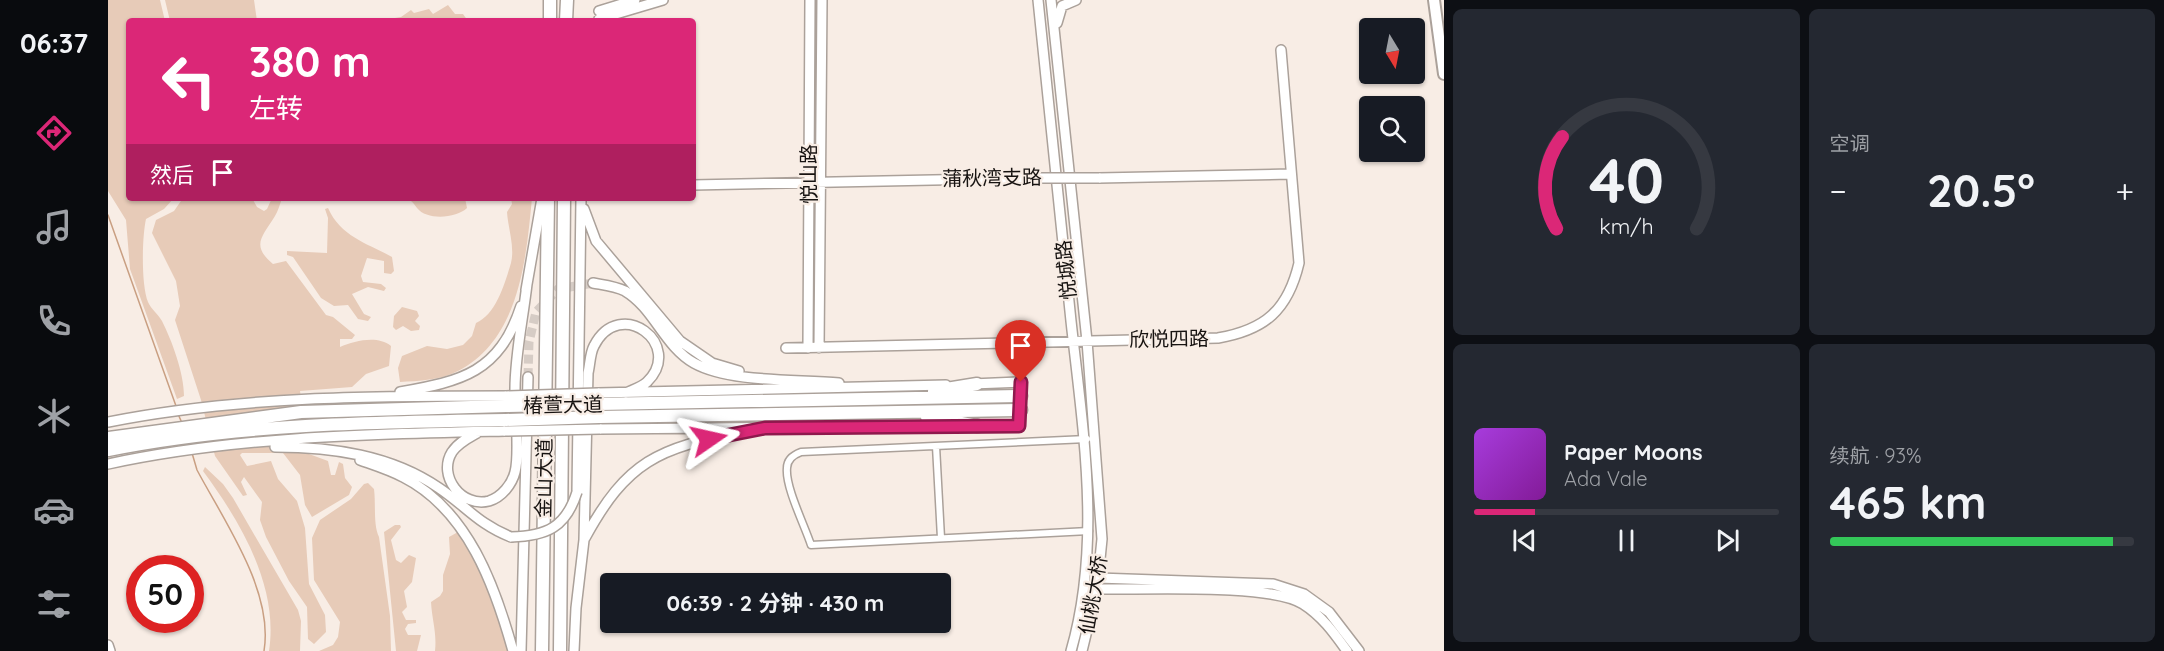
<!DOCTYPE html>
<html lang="zh">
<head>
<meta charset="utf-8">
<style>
	body { margin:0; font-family:Quicksand,"Noto Sans SC",sans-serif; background:#242831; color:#f1f3f6; height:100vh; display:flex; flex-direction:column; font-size:22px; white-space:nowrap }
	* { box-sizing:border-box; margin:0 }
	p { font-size:20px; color:#9ea1a6 }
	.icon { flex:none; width:33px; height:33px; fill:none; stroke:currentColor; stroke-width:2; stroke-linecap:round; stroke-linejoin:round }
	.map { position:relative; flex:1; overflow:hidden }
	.details { display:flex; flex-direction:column; gap:9px; padding:9px; background:#0d0f14; width:720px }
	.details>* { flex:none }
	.top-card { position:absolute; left:18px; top:18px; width:570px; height:183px; border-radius:6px; box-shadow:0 2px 4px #0004; background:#db2777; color:#fff; overflow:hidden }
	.needle { width:39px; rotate:170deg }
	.tools { position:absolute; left:1251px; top:18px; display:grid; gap:12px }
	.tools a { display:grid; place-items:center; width:66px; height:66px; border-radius:6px; background:#171b24; box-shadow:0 2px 4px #0004; font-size:30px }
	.speed { position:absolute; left:18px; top:555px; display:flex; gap:12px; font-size:30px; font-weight:700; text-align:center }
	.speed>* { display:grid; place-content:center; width:78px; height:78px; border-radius:50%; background:#171b24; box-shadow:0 2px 4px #0004; line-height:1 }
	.speed .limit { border:9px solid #d22; background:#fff; color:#111 }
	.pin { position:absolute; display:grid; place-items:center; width:51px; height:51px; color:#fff; margin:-62px -26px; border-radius:50% 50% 50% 0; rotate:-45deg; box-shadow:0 0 6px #0007 }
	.pin .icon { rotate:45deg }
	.me { position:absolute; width:66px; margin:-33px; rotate:79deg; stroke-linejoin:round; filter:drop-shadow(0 0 4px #0008) }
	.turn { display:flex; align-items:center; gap:21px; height:126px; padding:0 24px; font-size:27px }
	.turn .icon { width:78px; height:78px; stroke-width:2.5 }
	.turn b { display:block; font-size:42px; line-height:51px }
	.then { display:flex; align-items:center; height:57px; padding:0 24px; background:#0003; gap:12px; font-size:22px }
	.big { font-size:45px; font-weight:700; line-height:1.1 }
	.details .tile { flex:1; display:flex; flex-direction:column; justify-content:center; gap:9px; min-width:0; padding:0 21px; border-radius:9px; background:#242831 }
	.details .dial { align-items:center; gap:0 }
	.dial svg { height:156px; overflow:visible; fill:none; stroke:#363941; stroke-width:7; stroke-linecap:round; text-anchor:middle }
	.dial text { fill:#f1f3f6; stroke:none }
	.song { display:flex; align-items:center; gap:18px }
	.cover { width:72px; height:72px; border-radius:9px; background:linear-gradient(135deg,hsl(280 70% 55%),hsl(290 70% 35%)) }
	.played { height:6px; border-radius:3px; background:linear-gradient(90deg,#db2777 20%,#363941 20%) }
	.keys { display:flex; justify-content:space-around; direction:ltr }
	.heat { display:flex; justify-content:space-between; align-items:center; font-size:33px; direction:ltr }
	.charge { height:9px; border-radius:4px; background:linear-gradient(90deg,#34c759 93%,#363941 0) }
	.details .tiles { flex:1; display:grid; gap:9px; grid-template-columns:repeat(2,1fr) }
	.trip { position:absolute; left:492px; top:573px; width:351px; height:60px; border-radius:6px; background:#171b24; box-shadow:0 2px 4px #0004; font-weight:700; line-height:60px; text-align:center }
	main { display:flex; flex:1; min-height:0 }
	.menu { display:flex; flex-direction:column; width:108px; justify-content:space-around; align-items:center; background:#090b0e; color:#9ea1a6 }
	.menu .icon { width:42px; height:42px }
	.menu .active { color:#db2777 }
	.menu b { font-size:27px; color:#f1f3f6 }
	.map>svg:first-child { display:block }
	.green { fill:#e7cbb8 }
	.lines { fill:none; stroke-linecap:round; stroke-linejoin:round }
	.stream { stroke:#c99f82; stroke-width:1.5 }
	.secondary-tunnel { stroke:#d6ccc5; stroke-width:9; stroke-dasharray:9 4.5; stroke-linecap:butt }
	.street-casing { stroke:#aba19a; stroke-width:9 }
	.secondary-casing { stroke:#aba19a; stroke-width:12 }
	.primary-casing { stroke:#aba19a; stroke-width:14 }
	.highway-casing { stroke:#aba19a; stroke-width:15 }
	.street { stroke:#fff; stroke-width:6 }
	.secondary { stroke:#fff; stroke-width:9 }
	.primary { stroke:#fff; stroke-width:10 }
	.highway { stroke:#fff; stroke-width:12 }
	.secondary-bridge-casing { stroke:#aba19a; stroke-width:12; stroke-linecap:butt }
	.highway-bridge-casing { stroke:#aba19a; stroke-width:15; stroke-linecap:butt }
	.secondary-bridge { stroke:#fff; stroke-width:9 }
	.highway-bridge { stroke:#fff; stroke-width:12 }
	.route-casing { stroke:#8e194d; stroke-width:15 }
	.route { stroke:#db2777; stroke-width:10 }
	.labels { text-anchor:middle; stroke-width:4.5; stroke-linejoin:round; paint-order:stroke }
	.street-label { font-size:20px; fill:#171311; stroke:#f8ede5 }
</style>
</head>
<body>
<main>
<nav class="menu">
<b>06:37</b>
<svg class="icon active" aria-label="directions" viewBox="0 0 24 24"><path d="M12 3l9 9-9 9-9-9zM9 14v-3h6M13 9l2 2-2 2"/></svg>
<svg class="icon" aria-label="music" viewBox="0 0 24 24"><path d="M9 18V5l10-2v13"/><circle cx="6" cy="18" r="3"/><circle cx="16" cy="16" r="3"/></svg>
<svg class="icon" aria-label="phone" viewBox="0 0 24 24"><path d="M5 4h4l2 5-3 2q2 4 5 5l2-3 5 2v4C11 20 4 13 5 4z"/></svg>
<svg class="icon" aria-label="climate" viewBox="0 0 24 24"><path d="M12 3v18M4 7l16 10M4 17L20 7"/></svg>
<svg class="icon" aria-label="car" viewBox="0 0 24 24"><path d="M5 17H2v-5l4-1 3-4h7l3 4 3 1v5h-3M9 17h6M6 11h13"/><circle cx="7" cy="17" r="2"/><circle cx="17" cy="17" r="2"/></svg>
<svg class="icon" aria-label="filters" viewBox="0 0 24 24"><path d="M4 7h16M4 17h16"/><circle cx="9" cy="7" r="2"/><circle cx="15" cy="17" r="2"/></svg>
</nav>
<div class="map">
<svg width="1336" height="651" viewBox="0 0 1336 651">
	<rect width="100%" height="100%" fill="#f8ede5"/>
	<path class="green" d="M0,0H52L57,21H21V198H66L56,209L38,219C34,237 33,285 40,302C43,309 50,314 54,321C64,341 76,373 76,396L69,399L22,269L18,220L0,191Z
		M57,0H146L149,21H62Z
		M340,5L347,14H355L360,21H269L293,17L303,10L306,13L321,9L325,14Z
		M75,198H144L149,207L156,211L159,209L164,198H174C172,204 170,211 167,216C155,236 142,245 165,264L178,261L218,315L225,317L247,335L244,339H232V347C247,341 269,335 283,346L281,366L258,374L244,387L192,391L201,454L220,461L223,475H227L231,462L235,464L237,478L244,487L241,495L204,517L197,505L192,475L175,453H134L132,455L139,466L163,461L170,479L189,501L197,528L201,584L217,615L218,632L206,644L200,639L199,607L181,581L158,537L152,520L154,502L136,477L133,482L139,495L135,496L107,456L93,400L67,320L72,306L68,281L44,233L48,220L66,211Z
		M284,198H357L359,208C349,218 319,221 309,208C307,206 306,203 303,201Z
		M403,198H424C418,259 412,339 350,371C333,380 310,381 292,382L290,368L294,356L319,346L339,349L355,345L364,336L368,323C388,315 397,283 403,263C407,247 400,228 399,212L404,204Z
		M220,208C233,237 259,243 284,257L286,271L283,274L276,273V261L259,258L253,276L255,282L273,284L278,288L276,291L260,287L244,294L256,314L263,317L260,321L250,319L240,305L226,306L213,298L185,257L179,255V251L219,253L220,218L217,209Z
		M294,307L309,311L311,316L307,321L312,326L311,330L303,331L295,326L288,330L285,327L286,316Z
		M97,467L115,484L125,498L190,610L193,621L192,651H161C171,586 132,521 95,471Z
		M260,483L266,489C268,504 265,525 271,537L282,616L283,651H211L225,645L230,637L232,622L206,580L204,538L212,520L243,499L256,484Z
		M287,525H292L293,527L283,540L288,560L293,563L301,555L308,558L304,582L296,591L299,607L294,612L298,620H308V623L300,624L297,629L300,635H313L309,651H288L276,532Z
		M350,532L380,585L401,651H327C329,633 324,620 323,602L332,596L335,591V575L342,554L341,537Z"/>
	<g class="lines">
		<path class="stream" d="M0,215L68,406
			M70,414L74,423
			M84,453L89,470C116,521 166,591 156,651"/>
		<path class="secondary-tunnel" d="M420,377L421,342L428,312L450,289L485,283"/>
		<g class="street-casing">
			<path id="street" d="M979,439L693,452C685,455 679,460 679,468C677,487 697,526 703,545L981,531
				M828,446L833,538"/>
		</g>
		<g class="secondary-casing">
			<path id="secondary" d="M930,0C941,107 952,214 963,321C975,431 994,543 963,651
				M943,0L979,341L994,539L989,589L974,651
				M491,11L527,0
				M491,19L555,0
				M949,23L954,6L968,0
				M991,178L1182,174
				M585,185L924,178
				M476,209L488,241L572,341L604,363L631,371
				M485,283C496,285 507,286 517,291C546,308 556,346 586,363C622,383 690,379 731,383
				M418,290L434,198
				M678,348L1110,338C1157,330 1180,310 1191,263L1173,50
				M700,348L702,0
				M711,348L714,0
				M864,384L913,382
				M292,392C354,381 391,373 413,306
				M490,393L838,385
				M0,422C131,396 265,396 398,396
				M866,426H911
				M492,429L849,426
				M369,433C360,438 350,443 344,452C329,476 354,508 381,501C394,497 404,484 407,472C412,454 407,410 407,389C407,355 415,319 419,284
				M167,447C224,447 283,455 331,488C358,506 370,524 403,537
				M252,460C266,465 282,470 295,477C360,510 387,586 405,651
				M0,464C130,436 265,434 397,431
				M469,492L473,199
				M477,538C519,461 550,448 634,432
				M990,578L1165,584L1196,594L1221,612L1251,651
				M989,589C1033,590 1163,583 1195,604C1214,616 1226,633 1239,651
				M0,645L2,651
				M413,651L420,377
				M466,651L468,608L476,540L480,373C482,365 482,353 486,346C512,295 577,345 539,382C534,387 524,390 518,393"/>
		</g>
		<g class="primary-casing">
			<path id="primary" d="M1326,0L1336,74"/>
		</g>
		<g class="highway-casing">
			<path id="highway" d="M442,21V0
				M458,21L459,0
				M826,391L869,384
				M491,404L913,396
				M491,417L913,410
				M819,417L870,426
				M0,438L193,412L398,406
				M0,450C130,424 265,422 398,420
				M434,651L440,198
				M452,651L456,198"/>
		</g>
		<use href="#street" class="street"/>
		<use href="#secondary" class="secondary"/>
		<use href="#primary" class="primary"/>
		<use href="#highway" class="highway"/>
		<g class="secondary-bridge-casing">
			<path id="secondary-bridge" d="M924,178H991
				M398,396L490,393
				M397,431L492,429
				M403,537C439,536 458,527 469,492"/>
		</g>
		<g class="highway-bridge-casing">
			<path id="highway-bridge" d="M398,406L491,404
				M398,420L491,417"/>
		</g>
		<use href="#secondary-bridge" class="secondary-bridge"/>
		<use href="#highway-bridge" class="highway-bridge"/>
	</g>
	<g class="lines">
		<g class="route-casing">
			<path id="route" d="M601,439L657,428L911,426L913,382"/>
		</g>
		<use href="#route" class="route"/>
	</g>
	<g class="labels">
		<g class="street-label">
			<text transform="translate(701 174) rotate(-90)" y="7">悦山路</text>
			<text transform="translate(884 178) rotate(-1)" y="7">蒲秋湾支路</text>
			<text transform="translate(958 270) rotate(-96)" y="7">悦城路</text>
			<text transform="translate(1061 339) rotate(-1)" y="7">欣悦四路</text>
			<text transform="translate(455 405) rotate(-1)" y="7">椿萱大道</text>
			<text transform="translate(436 478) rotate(-89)" y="7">金山大道</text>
			<text transform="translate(985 595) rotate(-80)" y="7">仙桃大桥</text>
		</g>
	</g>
</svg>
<div class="tools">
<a><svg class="needle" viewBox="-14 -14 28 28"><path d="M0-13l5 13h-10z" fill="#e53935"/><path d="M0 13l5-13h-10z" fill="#9ea1a6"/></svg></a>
<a><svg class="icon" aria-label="search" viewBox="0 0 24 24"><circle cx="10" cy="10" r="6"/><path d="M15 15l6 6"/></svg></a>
</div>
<div class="speed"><div class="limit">50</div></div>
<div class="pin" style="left:913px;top:382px;background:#d93025"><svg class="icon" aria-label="arrive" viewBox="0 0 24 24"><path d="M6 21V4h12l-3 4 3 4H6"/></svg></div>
<svg class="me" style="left:601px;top:439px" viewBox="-20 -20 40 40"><path d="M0-17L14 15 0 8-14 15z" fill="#db2777" stroke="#fff" stroke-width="4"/></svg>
<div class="trip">06:39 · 2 分钟 · 430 m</div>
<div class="top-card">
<div class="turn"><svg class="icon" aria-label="left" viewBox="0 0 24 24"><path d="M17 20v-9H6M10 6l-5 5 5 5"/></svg><div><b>380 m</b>左转</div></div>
<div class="then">然后<svg class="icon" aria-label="arrive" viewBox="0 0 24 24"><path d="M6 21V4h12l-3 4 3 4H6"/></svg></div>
</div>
</div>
<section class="details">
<div class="tiles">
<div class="tile dial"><svg viewBox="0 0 100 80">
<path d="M14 69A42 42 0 1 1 86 69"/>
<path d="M14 69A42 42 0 0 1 17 22" stroke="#db2777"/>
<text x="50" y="56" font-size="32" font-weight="700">40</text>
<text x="50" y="72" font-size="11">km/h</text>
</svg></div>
<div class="tile"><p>空调</p>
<div class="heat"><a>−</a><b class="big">20.5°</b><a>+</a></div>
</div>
<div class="tile">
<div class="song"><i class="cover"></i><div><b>Paper Moons</b><p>Ada Vale</p></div></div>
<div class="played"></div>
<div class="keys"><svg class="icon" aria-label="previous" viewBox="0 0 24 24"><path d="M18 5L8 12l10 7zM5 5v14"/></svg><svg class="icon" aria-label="pause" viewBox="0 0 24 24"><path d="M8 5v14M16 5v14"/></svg><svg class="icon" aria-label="next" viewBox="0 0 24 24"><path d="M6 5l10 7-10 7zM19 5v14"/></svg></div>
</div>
<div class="tile"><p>续航 · 93%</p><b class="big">465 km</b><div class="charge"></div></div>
</div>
</section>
</main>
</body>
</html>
